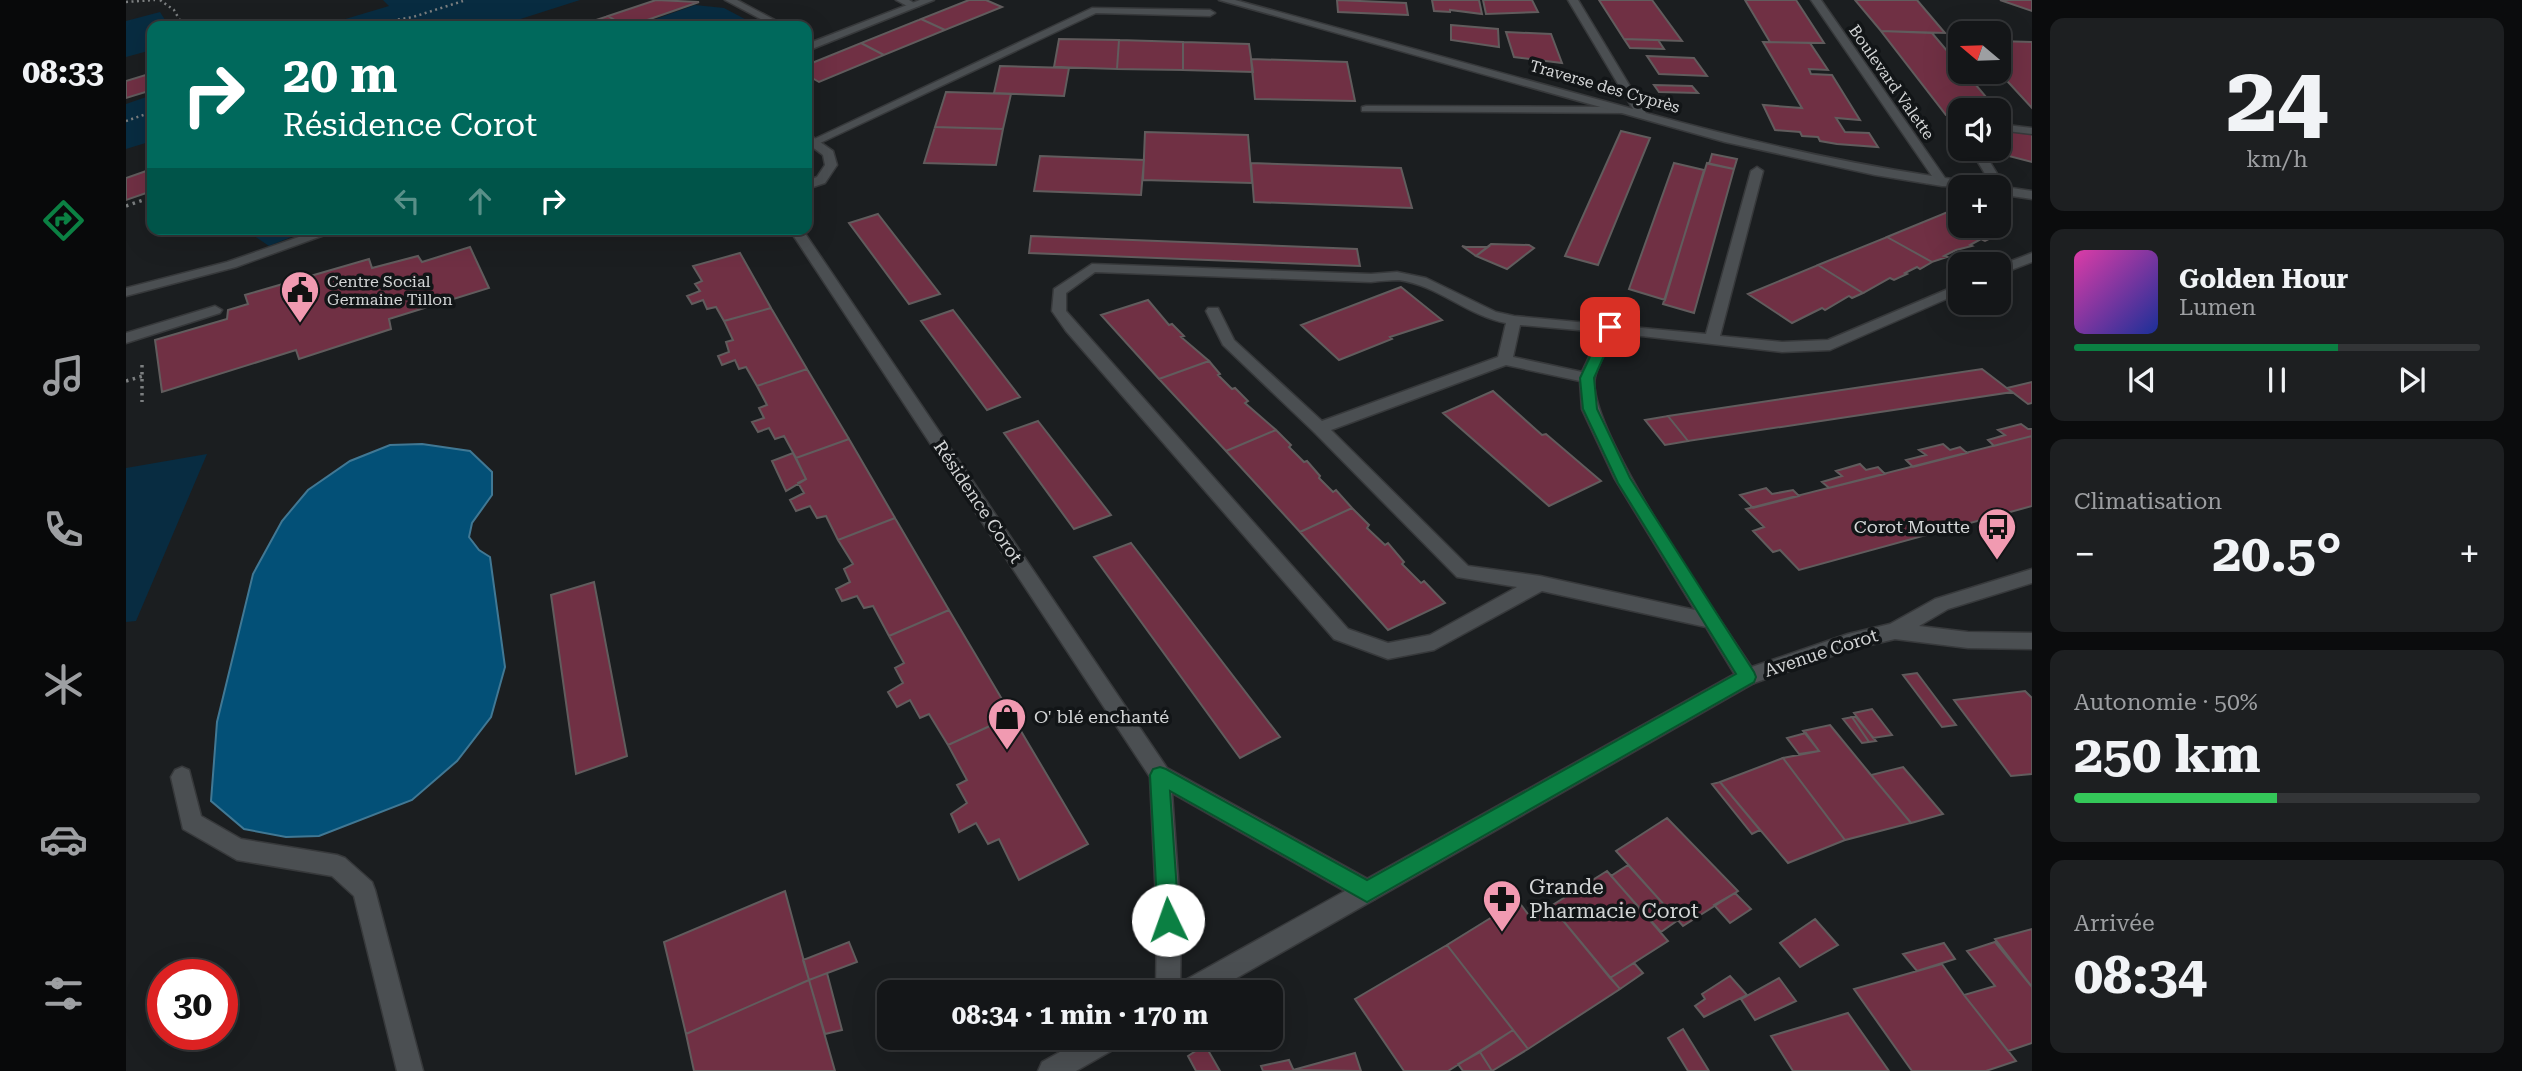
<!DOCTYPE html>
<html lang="fr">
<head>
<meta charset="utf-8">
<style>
	body { margin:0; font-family:"Roboto Serif",serif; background:#1d1f21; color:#f1f3f6; height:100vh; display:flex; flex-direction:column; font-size:26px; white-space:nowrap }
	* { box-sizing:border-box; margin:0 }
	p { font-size:23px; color:#9d9fa2 }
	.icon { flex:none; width:38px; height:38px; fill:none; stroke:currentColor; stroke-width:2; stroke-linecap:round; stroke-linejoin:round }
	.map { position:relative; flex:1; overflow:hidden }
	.details { display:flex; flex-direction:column; gap:18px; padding:18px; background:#0b0c0d; width:490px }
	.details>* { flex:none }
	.banner { position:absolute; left:21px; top:21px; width:665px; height:214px; border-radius:14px; box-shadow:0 7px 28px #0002,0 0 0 2px #333537; background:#00695c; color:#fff; overflow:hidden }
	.needle { width:46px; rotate:289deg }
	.buttons { position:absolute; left:1822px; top:21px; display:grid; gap:14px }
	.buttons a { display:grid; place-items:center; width:63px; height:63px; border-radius:14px; background:#141618; box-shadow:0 7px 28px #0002,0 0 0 2px #333537; font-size:35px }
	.speed { position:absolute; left:21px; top:959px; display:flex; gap:14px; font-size:35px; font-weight:700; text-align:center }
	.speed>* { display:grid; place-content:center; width:91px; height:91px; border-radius:50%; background:#141618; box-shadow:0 7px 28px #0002,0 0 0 2px #333537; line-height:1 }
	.speed .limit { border:10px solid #d22; background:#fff; color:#111 }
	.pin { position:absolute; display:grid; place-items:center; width:60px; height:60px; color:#fff; margin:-30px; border-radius:14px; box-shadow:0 4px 10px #0006 }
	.me { position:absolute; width:77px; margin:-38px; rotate:357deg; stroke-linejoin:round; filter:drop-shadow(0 0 5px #0008) }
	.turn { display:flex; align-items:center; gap:24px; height:147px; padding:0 21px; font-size:32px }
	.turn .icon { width:91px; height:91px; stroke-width:2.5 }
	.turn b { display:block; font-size:49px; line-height:60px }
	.lanes { display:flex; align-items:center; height:66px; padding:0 21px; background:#0003; justify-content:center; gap:35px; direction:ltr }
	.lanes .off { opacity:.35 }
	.big { font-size:52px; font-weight:700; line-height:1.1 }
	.details .widget { flex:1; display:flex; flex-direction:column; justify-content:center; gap:10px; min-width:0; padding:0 24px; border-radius:14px; background:#1d1f21 }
	.details .dial { align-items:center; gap:0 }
	.dial b { font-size:91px; line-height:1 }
	.song { display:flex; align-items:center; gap:21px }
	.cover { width:84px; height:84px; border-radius:10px; background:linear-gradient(135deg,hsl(320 70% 55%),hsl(230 70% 35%)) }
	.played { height:7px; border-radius:4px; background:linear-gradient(90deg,#0b8043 65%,#333537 65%) }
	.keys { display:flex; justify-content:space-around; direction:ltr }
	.heat { display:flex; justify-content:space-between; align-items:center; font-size:38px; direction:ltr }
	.charge { height:10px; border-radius:5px; background:linear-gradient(90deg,#34c759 50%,#333537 0) }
	.trip { position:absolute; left:751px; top:980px; width:406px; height:70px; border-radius:14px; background:#141618; box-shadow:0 7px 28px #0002,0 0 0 2px #333537; font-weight:700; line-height:70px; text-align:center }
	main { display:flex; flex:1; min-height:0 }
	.tabs { display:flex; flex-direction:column; width:126px; justify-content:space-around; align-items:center; background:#08090a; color:#9d9fa2 }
	.tabs .icon { width:49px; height:49px }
	.tabs .active { color:#0b8043 }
	.tabs b { font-size:32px; color:#f1f3f6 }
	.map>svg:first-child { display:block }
	.green { fill:#082c41 }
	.water { fill:#035077; stroke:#417894; stroke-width:2 }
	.building { fill:#703044; stroke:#615c5d; stroke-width:2 }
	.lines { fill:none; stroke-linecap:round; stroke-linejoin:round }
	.service-casing { stroke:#37393b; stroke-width:3 }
	.minor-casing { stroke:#37393b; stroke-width:3 }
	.tertiary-casing { stroke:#37393b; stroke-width:3 }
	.path-far1 { stroke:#7c7f80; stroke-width:2.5; stroke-dasharray:2 3.5; stroke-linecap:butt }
	.path { stroke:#7c7f80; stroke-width:3.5; stroke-dasharray:2.5 4.5; stroke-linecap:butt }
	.service { fill:#4b4f52; fill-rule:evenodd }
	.minor { fill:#4b4f52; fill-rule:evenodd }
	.tertiary { fill:#4b4f52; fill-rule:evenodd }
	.route { fill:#0b8043; stroke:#07532c; stroke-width:2 }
	.labels { text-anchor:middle; stroke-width:7; stroke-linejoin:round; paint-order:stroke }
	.far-street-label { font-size:16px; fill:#d3d5d6; stroke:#121517 }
	.far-poi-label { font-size:16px; fill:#d3d5d6; stroke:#121517; text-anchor:start }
	.street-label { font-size:18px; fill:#d3d5d6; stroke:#121517 }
	.poi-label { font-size:18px; fill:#d3d5d6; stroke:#121517; text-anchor:end }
	.near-poi-label { font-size:21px; fill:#d3d5d6; stroke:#121517; text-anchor:start }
</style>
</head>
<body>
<main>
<nav class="tabs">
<b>08:33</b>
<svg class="icon active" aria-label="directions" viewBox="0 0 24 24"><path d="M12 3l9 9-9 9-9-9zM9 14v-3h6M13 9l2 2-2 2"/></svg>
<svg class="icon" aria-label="music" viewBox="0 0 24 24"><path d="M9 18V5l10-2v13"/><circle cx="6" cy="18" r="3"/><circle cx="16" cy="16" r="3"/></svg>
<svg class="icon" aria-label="phone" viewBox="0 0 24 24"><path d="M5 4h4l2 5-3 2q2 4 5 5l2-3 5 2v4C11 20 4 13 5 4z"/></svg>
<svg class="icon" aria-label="climate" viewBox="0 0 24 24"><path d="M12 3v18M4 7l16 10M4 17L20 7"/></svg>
<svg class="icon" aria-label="car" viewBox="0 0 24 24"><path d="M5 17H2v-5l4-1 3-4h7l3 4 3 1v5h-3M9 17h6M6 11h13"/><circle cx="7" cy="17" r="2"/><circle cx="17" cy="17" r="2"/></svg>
<svg class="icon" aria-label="filters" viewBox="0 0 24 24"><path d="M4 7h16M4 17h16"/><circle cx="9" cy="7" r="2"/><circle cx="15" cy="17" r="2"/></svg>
</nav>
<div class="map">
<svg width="1906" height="1071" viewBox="0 0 1906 1071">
	<rect width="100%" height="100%" fill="#1b1e20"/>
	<path class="green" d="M257,0H454L373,26H262L250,19L227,26H196L263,6Z
		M569,5L598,8L632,26H510Z
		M34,12L43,26H26V54L22,51L0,57V21Z
		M26,95V141L0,149V104Z
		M118,229H185L143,246Z
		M81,454L10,621L0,622V468Z"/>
	<path class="water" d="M296,444L344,451L366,472V495L346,523L343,537L353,550L364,557L379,667L365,717L331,761L286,800L193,836L160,837L118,829L85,801L91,722L127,574L156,521L182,490L224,461L264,445Z"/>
	<path class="building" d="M530,0L573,2L504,26H499L482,16Z
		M843,0H860L876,7L819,30L795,19Z
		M1211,0L1280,3L1282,15L1212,12Z
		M1306,0H1353L1356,14L1324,10V12L1308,11Z
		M1357,0H1406L1412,12L1360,14Z
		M1473,0H1526L1556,41L1498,39Z
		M1619,0H1670L1698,43L1644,42Z
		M1729,0H1791L1819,33L1755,31Z
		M1874,0H1906V11Z
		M482,16L499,26H452Z
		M795,19L819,30L758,55L735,43Z
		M1325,25L1372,29L1373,47L1325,40Z
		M1755,31L1806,33L1834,66V72H1839L1871,110H1834V117L1820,115Z
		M1380,32L1425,34L1436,63L1388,57Z
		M933,39L993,40L991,69L928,67Z
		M1498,39L1532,40L1538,49L1504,48Z
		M993,40L1057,42V70L991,69Z
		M1872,41L1906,42V108L1872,71Z
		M1057,42L1123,44L1127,72L1057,70Z
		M1637,42L1684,43L1702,70L1683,69L1685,74L1706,75L1734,120L1710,118L1719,132L1743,133L1752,147L1711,144L1694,141L1692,137L1676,136L1674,132L1649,130L1637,105L1676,108Z
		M735,43L758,55L693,82L681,75V65Z
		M1521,56L1568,58L1581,76L1533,74Z
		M1125,59L1221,62L1229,101L1129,99Z
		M874,66L943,68L938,96L868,93Z
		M26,73V90L0,98V81Z
		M1528,85L1566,86L1572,93L1533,92Z
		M820,92L885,94L877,129L809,127Z
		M809,127L877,129L870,165L798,163Z
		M1872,130L1906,133V162L1875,154Z
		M1495,131L1524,138L1472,265L1439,256Z
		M1019,132L1122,135L1126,183L1017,180Z
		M1586,154L1611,159L1608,169L1583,164Z
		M914,156L1018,160L1015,195L908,191Z
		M1125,163L1275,168L1286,208L1128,202Z
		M1548,163L1578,170L1539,300L1503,289Z
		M1581,163L1608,169L1568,313L1537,304Z
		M26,169V191L0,200V178Z
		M1824,211L1834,216V226H1853L1871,235L1859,241L1855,239L1844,245L1846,246L1830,250L1818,256L1821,257L1806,262L1761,237Z
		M752,214L814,294L783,304L723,223Z
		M905,236L1231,249L1234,266L903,253Z
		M1761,237L1806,262L1794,269L1791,267L1779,273L1781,274L1768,280L1764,278L1737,293L1692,265Z
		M1365,244L1403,245L1408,248L1381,269L1350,256Z
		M1336,246L1340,247H1362L1350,256Z
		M344,247L363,288L263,319L265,329L173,359L170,350L36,392L29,340L101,319L102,310L122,304L119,295L243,259L246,268L292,256L296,262Z
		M614,253L645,308L598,321L590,307L581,309L577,300L566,304L561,296L574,291L569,284L576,281L567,266Z
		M1692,265L1737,293L1726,298L1723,296L1699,310L1696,308L1666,323L1622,294Z
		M1275,287L1316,320L1264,337L1266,339L1213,360L1175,325Z
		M1022,300L1043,325L1046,324L1058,336L1055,337L1083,361L1033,379L975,315Z
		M645,308L681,369L631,386L620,367L613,369L609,360L596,365L592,356L603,352L600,342L607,340L598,321Z
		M827,310L894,397L861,410L795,321Z
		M1083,361L1094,374L1092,375L1106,389L1109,388L1122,401L1119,403L1150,430L1100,451L1033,379Z
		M681,369L723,439L670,458L658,436L649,439L643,428L632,432L626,422L638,418L633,408L641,405L631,386Z
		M1856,369L1886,392L1562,441L1542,416Z
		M1906,382V403L1902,404L1881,388Z
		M1367,391L1416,435L1420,434L1475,481L1423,506L1317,413Z
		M1542,416L1562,441L1539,445L1519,420Z
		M912,421L985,515L948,529L878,433Z
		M1895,424L1902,429H1906V436L1868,446L1862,440L1879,435L1872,430Z
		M1150,430L1165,445L1163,447L1178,462L1181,461L1194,476L1193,478L1207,492L1210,490L1226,508L1174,532L1100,451Z
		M1906,436V506L1673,570L1654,550L1647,552L1627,531L1638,527L1620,509Z
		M723,439L769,518L712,540L700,516L691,518L684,506L670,511L664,500L678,493L672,483L680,479L670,458Z
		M1817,444L1824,450L1834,447L1841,453L1787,467L1780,460L1800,455L1793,450Z
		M667,453L680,479L660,491L646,461Z
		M1734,464L1740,470L1752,467L1759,474L1703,488L1696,482L1716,476L1710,471Z
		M1640,488L1646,494L1667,490L1673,496L1627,508L1614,495Z
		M1226,508L1243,525L1241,528L1259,545L1262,543L1278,562L1276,564L1295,583L1298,581L1319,603L1262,630L1174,532Z
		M769,518L823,610L763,636L747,606L738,608L731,596L716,601L710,589L724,582L718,569L727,564L712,540Z
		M1005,543L1154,737L1114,758L968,557Z
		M468,582L501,756L450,774L425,595Z
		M823,610L886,716L822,745L803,714L794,718L784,700L771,707L762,692L777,683L769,668L778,663L763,636Z
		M1791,673L1830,725L1816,727L1777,675Z
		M1899,691L1906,698V774L1885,776L1828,700Z
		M1746,709L1766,735L1747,738L1728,713Z
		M886,716L962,844L893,880L873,839L862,844L850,823L833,832L825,814L841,803L831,785L841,780L822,745Z
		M1726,717L1743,742L1736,743L1717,719Z
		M1726,717H1730L1750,741L1743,742Z
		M1704,725L1745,775L1785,823L1719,840L1657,758L1693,751L1677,731Z
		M1680,733L1693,751L1673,754L1661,738Z
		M1657,758L1719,840L1662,863L1594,782Z
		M1777,767L1817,814L1785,823L1745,775Z
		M1594,782L1634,830L1626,834L1586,784Z
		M1541,818L1612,891L1557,926L1490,851Z
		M1502,865L1552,920L1535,932L1485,876Z
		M1481,871L1542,941L1484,978L1425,906Z
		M659,891L683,980L560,1034L538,942Z
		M1609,893L1625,909L1604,923L1588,905Z
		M1392,901L1405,918L1425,906L1494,989L1402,1049L1321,945Z
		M1689,919L1712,945L1674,967L1654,943Z
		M1906,929V987L1869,939Z
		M723,942L731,962L683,980L677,960Z
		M1869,942L1906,987V1043L1882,1051L1838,995L1869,986L1841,951Z
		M1818,943L1829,959L1791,971L1777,954Z
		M1321,945L1387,1030L1322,1071H1278L1229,999Z
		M1508,963L1517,973L1494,989L1484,978Z
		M1816,964L1838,995L1890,1061L1860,1071H1786L1728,989Z
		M701,973L716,1030L699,1034L683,980Z
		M1604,976L1621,995L1578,1017L1569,1006L1579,999L1576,994Z
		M1653,978L1670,1001L1629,1020L1615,999Z
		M683,980L709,1071H568L560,1034Z
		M1722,1013L1763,1071H1667L1645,1036Z
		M1557,1029L1583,1071H1562L1542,1038Z
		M1387,1030L1402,1049L1366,1071L1354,1052Z
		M1079,1045L1094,1071H1070L1062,1056Z
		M1354,1052L1366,1071H1337L1332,1064Z
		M1229,1053L1235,1071L1167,1070Z
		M1163,1060L1168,1071H1137L1135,1066Z"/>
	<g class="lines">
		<g class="service-casing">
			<path id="service" d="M770,0H783L793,6L785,8Z
				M966,8L1084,10L1089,13L1084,16L970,13L692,144L682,142Z
				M1240,106L1499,107L1505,110L1499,113L1236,111V107Z
				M1872,124L1906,128V134L1872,130Z
				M1844,149H1856L1881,190L1879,193H1872V187H1867Z
				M1631,167L1637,171L1594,336L1656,342L1702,340L1834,284V293L1704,350L1656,352L1489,333C1483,347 1472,362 1469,377C1458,426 1596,622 1628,671L1631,677L1628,683L1621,685L1614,683L1580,627L1416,591L1308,650L1262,659L1208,639L940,331L926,311L928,289L966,264L1245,274L1271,272L1300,278L1370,312L1388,316L1580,334L1625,171ZM969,272L1245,282C1254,281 1264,280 1273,280C1311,285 1342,316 1380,323L1372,357L1196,421L1108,340L1092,308H1082L1080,311L1097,345L1188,432L1331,577L1391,587L1304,635L1262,643L1222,629L940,311V293ZM1394,325L1475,332L1456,372L1387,357ZM1380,365L1454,381L1456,409L1489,479L1569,610L1414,576L1342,566L1205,430Z
				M1906,253V262L1872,275V266Z
				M89,306L96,310L94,313L0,343V333Z
				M56,767L63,770L75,816L115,839L211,855L219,858L246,882L249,890L297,1071H271L228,896L206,876L111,860L57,829L45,777L49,770Z"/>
		</g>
		<g class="minor-casing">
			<path id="minor" d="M599,0H611L660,26H648Z
				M794,0H808L681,51V44Z
				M1093,0H1109L1507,109L1442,0H1452L1520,113C1614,139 1709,161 1806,176L1685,0H1695L1819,178L1854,183L1860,187L1816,186L1749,175L1599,142Z
				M681,133L707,151L711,165L699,183L681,189V181L691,177L699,165L697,155L681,143Z
				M1872,186L1906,191V199L1872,194V187H1868Z
				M196,229H215L110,267L0,296V288L101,262Z
				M663,229H676L1041,768L1249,883L1252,891L1249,899L1241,902L1233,899L1046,793L1055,920L1054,992H1030L1031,920L1024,777Z"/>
		</g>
		<g class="tertiary-casing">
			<path id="tertiary" d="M1906,569V583L1822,609L1793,626L1842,632L1906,633V649L1842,648L1769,639L1723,650L1628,683L1086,992H1051L1054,983L1614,671L1722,634L1764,624L1809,599Z
				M959,1038H995L992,1047L950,1071H912L916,1062Z"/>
		</g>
		<path class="path-far1" d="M34,0L48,10L57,26
			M0,2L29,0
			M234,26L287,17L337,1
			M0,121L26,112"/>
		<path class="path" d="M0,206L26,197
			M61,229H68
			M92,229L99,236
			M16,365V402
			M0,381L17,376"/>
		<use href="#service" class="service"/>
		<use href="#minor" class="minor"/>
		<use href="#tertiary" class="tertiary"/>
	</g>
	<path class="route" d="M1484,323L1491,327L1468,378L1471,409L1504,478L1628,672L1630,677L1628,682L1241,902L1044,791L1053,920L1050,928L1042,931L1035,928L1032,920L1024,775L1027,769L1034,767L1040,769L1241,880L1610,674L1492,483L1457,409L1454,378L1478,327Z"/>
	<defs>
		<g id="civic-pin" transform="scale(2.0125)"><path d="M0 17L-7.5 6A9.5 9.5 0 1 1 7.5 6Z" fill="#f19ab1" stroke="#121517"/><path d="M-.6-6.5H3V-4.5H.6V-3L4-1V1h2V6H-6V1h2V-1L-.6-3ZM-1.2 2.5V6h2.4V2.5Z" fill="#111"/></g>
		<g id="bus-pin" transform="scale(2.0125)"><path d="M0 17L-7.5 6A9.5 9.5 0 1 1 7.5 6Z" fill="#f19ab1" stroke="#121517"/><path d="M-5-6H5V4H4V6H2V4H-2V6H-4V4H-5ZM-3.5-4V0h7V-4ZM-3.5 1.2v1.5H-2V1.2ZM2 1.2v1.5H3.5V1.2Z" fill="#111"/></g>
		<g id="shop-pin" transform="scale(2.0125)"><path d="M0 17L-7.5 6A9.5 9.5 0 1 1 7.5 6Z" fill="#f19ab1" stroke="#121517"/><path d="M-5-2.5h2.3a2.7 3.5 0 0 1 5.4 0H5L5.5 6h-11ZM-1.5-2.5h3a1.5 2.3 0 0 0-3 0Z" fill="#111"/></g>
		<g id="pharmacy-pin" transform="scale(2.0125)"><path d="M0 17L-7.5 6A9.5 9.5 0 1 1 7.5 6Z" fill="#f19ab1" stroke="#121517"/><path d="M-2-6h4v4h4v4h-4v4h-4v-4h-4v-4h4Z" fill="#111"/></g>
	</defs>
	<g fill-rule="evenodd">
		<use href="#civic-pin" x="174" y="290"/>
		<use href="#bus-pin" x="1871" y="527"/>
		<use href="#shop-pin" x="881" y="717"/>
		<use href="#pharmacy-pin" x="1376" y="899"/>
	</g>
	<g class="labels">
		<g class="far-street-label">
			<text transform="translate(1766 82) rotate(55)" y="6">Boulevard Valette</text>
			<text transform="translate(1479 86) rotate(16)" y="6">Traverse des Cyprès</text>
		</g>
		<g class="far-poi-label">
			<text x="201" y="287">Centre Social<tspan x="201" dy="18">Germaine Tillon</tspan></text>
		</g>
		<g class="street-label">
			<text transform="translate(852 502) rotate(56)" y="6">Résidence Corot</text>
			<text transform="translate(1695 653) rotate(-18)" y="6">Avenue Corot</text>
		</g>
		<g class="poi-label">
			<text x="1844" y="533">Corot Moutte</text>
			<text x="908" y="723" text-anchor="start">O' blé enchanté</text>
		</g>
		<g class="near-poi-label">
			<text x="1403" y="894">Grande<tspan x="1403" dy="24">Pharmacie Corot</tspan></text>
		</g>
	</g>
</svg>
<div class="buttons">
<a><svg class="needle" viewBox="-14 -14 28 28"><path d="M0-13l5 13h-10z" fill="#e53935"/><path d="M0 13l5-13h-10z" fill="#9d9fa2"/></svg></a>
<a><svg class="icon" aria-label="sound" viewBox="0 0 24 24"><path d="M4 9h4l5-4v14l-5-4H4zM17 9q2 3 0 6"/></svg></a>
<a>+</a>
<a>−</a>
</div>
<div class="speed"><div class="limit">30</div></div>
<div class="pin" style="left:1484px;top:327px;background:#d93025"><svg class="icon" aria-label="arrive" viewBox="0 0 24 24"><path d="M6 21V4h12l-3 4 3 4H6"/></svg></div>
<svg class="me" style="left:1042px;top:920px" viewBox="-20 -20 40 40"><circle r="19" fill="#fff"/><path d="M0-13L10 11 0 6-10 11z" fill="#0b8043"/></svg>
<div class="trip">08:34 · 1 min · 170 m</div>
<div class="banner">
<div class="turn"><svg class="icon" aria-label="right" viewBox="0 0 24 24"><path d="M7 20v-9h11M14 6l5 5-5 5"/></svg><div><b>20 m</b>Résidence Corot</div></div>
<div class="lanes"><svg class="icon off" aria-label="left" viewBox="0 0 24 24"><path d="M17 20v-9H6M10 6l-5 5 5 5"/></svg><svg class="icon off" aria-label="ahead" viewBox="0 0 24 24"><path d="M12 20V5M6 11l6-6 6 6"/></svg><svg class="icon" aria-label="right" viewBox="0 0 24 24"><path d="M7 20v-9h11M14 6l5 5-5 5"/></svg></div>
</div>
</div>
<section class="details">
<div class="widget dial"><b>24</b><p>km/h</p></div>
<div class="widget">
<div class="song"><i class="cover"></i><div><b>Golden Hour</b><p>Lumen</p></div></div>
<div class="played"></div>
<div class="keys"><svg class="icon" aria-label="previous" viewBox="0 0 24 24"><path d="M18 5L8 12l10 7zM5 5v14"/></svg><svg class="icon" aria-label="pause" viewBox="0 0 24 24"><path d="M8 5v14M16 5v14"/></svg><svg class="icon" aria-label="next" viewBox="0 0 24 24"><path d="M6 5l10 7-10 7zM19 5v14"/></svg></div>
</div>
<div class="widget"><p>Climatisation</p>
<div class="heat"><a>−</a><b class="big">20.5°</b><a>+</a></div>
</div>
<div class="widget"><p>Autonomie · 50%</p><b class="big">250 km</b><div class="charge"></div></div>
<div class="widget"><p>Arrivée</p><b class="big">08:34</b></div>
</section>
</main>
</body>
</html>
